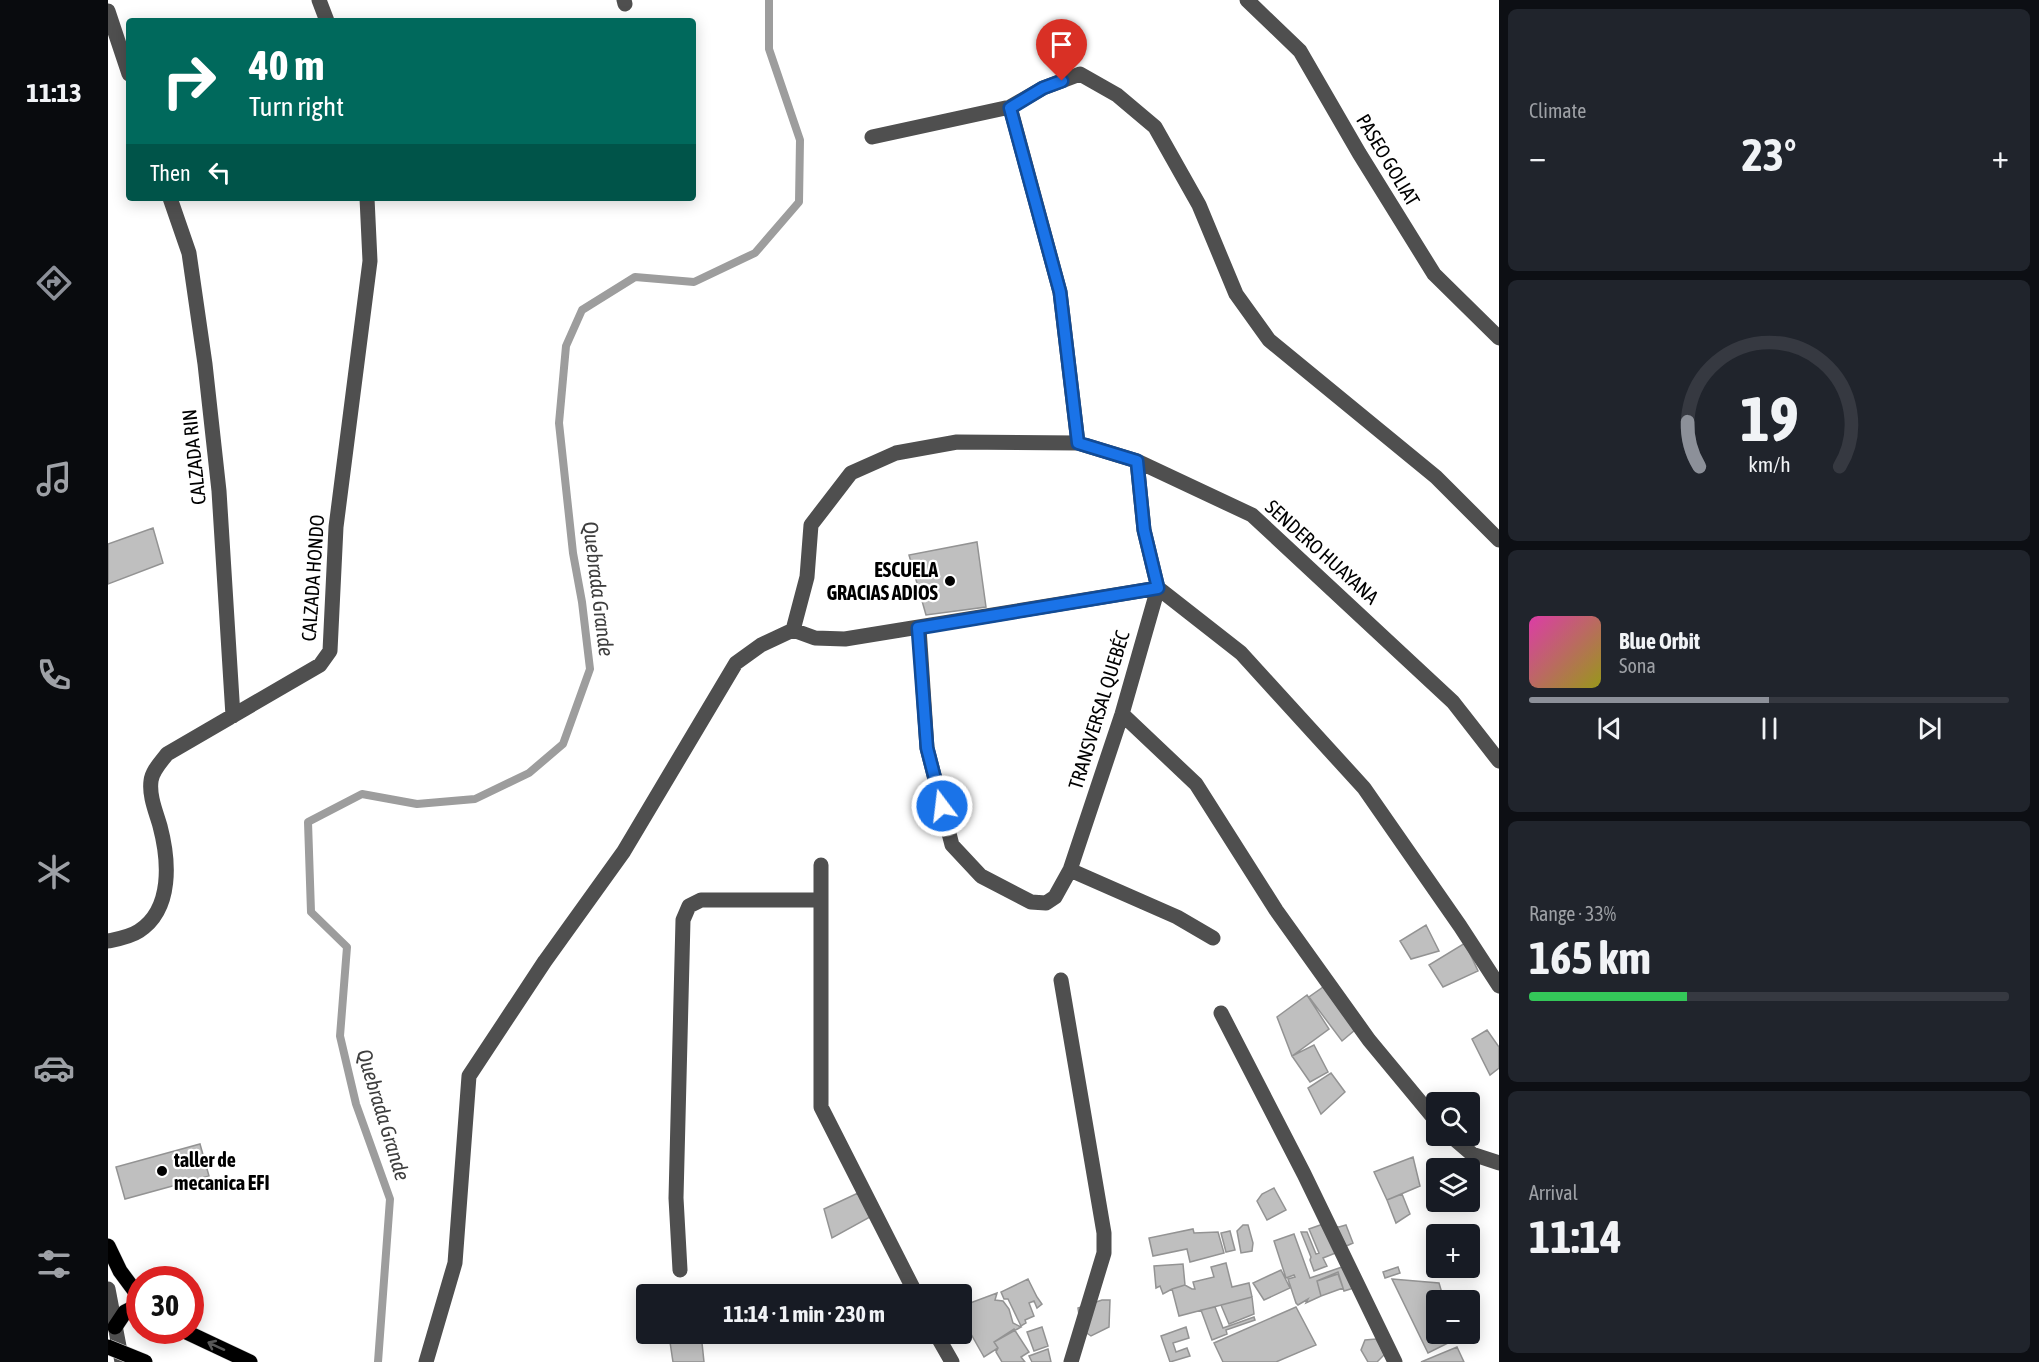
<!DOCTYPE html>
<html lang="en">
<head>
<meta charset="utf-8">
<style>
	body { margin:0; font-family:"Asap Condensed",sans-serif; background:#20242c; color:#f1f3f6; height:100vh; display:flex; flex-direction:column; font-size:22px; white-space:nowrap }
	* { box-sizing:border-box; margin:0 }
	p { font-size:20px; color:#9ea1a6 }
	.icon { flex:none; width:33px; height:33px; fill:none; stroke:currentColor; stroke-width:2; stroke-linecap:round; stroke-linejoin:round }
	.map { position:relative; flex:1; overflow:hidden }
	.side { display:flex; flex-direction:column; gap:9px; padding:9px; background:#0d0f14; width:540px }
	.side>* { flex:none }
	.banner { position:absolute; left:18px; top:18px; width:570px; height:183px; border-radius:6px; box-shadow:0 3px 15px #0003; background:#00695c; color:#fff; overflow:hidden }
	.tools { position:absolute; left:1318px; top:1092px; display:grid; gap:12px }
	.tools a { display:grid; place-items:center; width:54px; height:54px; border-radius:6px; background:#171b24; box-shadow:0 3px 15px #0003; font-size:30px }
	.speed { position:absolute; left:18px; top:1266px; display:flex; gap:12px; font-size:30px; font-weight:700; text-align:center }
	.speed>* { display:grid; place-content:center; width:78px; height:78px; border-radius:50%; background:#171b24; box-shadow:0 3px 15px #0003; line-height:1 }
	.speed .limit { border:9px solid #d22; background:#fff; color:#111 }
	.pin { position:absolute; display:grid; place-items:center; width:51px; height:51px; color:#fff; margin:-62px -26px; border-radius:50% 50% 50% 0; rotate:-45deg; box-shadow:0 0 6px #0007 }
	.pin .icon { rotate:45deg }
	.me { position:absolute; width:66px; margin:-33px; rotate:345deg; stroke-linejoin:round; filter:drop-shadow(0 0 4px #0008) }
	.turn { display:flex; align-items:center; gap:21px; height:126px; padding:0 24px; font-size:27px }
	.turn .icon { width:78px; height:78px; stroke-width:2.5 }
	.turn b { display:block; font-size:42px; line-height:51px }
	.then { display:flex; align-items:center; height:57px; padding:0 24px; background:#0003; gap:12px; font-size:22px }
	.big { font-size:45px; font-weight:700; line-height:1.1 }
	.side .card { flex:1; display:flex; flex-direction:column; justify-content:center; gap:9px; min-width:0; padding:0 21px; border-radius:9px; background:#20242c }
	.side .dial { align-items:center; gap:0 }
	.dial svg { height:156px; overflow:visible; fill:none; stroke:#363941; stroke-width:7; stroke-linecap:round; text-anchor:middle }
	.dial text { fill:#f1f3f6; stroke:none }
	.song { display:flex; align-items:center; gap:18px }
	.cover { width:72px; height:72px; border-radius:9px; background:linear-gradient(135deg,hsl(320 70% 55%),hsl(60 70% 35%)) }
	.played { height:6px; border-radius:3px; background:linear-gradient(90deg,#8c9099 50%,#363941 50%) }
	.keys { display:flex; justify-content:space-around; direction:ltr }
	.heat { display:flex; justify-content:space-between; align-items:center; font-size:33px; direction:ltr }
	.charge { height:9px; border-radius:4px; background:linear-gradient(90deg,#34c759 33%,#363941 0) }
	.trip { position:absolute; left:528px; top:1284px; width:336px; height:60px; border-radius:6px; background:#171b24; box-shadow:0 3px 15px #0003; font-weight:700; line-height:60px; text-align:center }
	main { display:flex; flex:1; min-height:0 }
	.menu { display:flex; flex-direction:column; width:108px; justify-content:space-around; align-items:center; background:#090b0e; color:#9ea1a6 }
	.menu .icon { width:42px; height:42px }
	.menu .on { color:#8c9099 }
	.menu b { font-size:27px; color:#f1f3f6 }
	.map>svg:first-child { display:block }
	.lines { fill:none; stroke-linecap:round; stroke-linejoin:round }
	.stream { stroke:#9d9d9d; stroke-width:8 }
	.building { fill:#bfbfbf; stroke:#939393; stroke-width:1.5 }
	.major-casing { stroke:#dbdbdb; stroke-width:16 }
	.minor { stroke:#4f4f4f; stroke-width:15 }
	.major { stroke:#000; stroke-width:15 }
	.major-bridge-casing { stroke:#dbdbdb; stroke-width:16; stroke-linecap:butt }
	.major-bridge { stroke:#000; stroke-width:15 }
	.oneway { stroke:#595959 }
	.route-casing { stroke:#114b97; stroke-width:15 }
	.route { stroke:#1a73e8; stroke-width:10 }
	.poi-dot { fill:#000; stroke:#fff; stroke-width:2 }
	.labels { text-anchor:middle; stroke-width:4.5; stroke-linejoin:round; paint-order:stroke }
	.street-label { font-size:20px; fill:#000; stroke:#fff }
	.poi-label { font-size:20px; font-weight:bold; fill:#000; stroke:#fff; text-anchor:end }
	.water-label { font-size:21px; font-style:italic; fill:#3e3e3e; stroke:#fff }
</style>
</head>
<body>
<main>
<nav class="menu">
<b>11:13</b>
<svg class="icon on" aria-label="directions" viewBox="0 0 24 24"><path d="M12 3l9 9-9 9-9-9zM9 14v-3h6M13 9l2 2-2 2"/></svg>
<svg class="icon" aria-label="music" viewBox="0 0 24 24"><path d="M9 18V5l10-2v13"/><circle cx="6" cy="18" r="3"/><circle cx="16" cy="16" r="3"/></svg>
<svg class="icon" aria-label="phone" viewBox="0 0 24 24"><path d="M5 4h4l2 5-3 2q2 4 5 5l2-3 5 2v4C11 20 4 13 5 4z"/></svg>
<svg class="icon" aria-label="climate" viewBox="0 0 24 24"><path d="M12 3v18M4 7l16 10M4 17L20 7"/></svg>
<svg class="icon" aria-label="car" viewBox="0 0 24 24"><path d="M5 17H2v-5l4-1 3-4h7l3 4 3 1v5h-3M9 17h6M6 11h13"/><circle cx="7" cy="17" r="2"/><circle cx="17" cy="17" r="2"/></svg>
<svg class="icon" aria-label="filters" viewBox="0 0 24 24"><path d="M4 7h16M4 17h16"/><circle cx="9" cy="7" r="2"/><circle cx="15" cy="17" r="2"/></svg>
</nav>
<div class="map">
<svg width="1391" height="1362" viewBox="0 0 1391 1362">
	<rect width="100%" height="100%" fill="#fff"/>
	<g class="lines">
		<path class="stream" d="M270,1362L282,1199L248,1104L232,1036L239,947L203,912L200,822L254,794L309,804L367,799L421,773L455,744L482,669L474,602L465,553L451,423L458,346L474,310L527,277L586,282L647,253L691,202L692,140L661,49V0"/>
	</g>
	<path class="building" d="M45,528L55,563L0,584V544Z
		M869,542L878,607L818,615L801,555Z
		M1318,925L1331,951L1303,959L1292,941Z
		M1357,943L1370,971L1335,987L1321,965Z
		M1218,985L1248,1029L1234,1041L1201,997Z
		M1199,995L1221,1029L1184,1056L1169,1017Z
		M1379,1030L1391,1047V1068L1382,1075L1364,1039Z
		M1206,1045L1220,1072L1202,1082L1184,1056Z
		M1223,1073L1237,1092L1213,1114L1200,1088Z
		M92,1144L101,1176L17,1199L8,1167Z
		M1305,1157L1312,1186L1279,1200L1266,1172Z
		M1166,1188L1178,1210L1159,1220L1149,1201L1154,1194Z
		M750,1193L762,1217L724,1238L716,1209Z
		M1294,1194L1302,1214L1288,1223L1279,1200Z
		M1218,1223L1230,1252L1215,1258L1219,1266L1206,1271L1202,1260L1203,1257L1193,1232H1199L1208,1254L1211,1253L1201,1229Z
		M1135,1225H1140L1145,1243L1144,1251L1133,1253L1129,1231Z
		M1238,1225L1245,1243L1234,1248L1225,1226L1231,1227Z
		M1085,1229L1086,1233L1110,1232L1116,1253L1082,1262L1079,1249L1045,1256L1041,1238Z
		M1122,1231L1127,1250L1118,1252L1113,1233Z
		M1186,1234L1202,1278L1237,1266L1249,1287L1236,1291L1230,1272L1209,1281L1213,1296L1198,1303L1200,1299L1190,1305L1188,1303L1180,1279L1187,1277L1186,1275L1178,1278L1166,1241Z
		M1118,1263L1124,1287L1141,1283L1144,1297L1071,1316L1064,1289L1077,1285L1084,1289H1087L1085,1282L1106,1277L1103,1267Z
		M1075,1264L1077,1285L1064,1289L1055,1294L1052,1286L1048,1288L1046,1266Z
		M1290,1267L1292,1273L1277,1278L1275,1272Z
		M1173,1270L1182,1288L1156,1300L1145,1283Z
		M1230,1274L1235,1288L1213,1296L1209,1281Z
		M920,1279L929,1297L934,1304L929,1308L926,1301L921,1303L926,1316L917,1320L918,1323L913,1326L900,1299H896L893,1292Z
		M1284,1279L1331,1283L1336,1300H1329V1334H1345L1346,1340L1320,1353Z
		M889,1293L887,1300L895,1301L901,1309L905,1323L913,1327L886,1342L890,1348L876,1357L854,1318V1306Z
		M1144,1297L1146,1314L1121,1324L1113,1305Z
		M994,1300H1002L1001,1327L983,1336L973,1329L970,1308Z
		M1107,1307L1115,1328L1146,1317L1147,1320L1118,1330L1119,1334L1104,1340L1093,1310Z
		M1188,1307L1208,1345L1168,1362H1115L1106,1343Z
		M934,1327L940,1346L926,1351L919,1332Z
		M1078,1327L1081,1338L1065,1343L1068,1352L1079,1348L1082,1356L1062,1362L1053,1336Z
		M906,1329L921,1352L913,1357L917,1362H894L888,1352L890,1348L886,1342Z
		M1268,1339L1277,1354L1269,1362H1260L1253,1350L1257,1340Z
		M562,1342L594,1343L596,1362H565Z
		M1349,1347L1356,1362H1313Z
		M940,1349L943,1362H924L921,1356Z"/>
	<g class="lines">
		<g class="major-casing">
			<path id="major" d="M0,1246L12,1271L32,1298
				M7,1327L17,1312L27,1307L32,1308
				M74,1330L142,1362"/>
		</g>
		<path class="minor" d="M211,0L219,21
			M516,0L517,4
			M1139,0L1192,51L1251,153L1326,274L1391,338
			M0,11L21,74
			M902,107L952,292L970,443
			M764,137L902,107L935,88L972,74L1009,95L1047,127L1091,205L1128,294L1161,340L1328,477L1391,540
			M62,198L81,253L97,364L111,491L125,716
			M811,628L819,748L844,845L873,876L923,902L938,903L947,897L962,870L1014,714L1050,588L1036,530L1029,461
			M685,630L699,577L703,525L743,473L788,453L849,442L970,443L1029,461L1144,515L1345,702L1391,761
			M1014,714L1088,784L1168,910L1261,1040L1329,1122
			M713,865V1107L808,1294
			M962,870L1069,917L1105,938
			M0,941C10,939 22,937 31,931C65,909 61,860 52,826C48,812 41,796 43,781C44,771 53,762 59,754L212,665L222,651L228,527L262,261L259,198
			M953,980L996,1233V1253L963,1362
			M1113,1013L1196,1174L1287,1362
			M1343,1136L1364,1154L1391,1163
			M572,1270L568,1198L575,920L581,906L593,900H712
			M0,1289L14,1362
			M828,1334L844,1362
			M318,1362L347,1263L361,1076L437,961L516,851L628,663L653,645L685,630L707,638L737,639L1050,588L1133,653L1256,788L1352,926L1391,986"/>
		<use href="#major" class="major"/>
		<g class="major-bridge-casing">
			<path id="major-bridge" d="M0,1347L37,1362"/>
		</g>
		<use href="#major-bridge" class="major-bridge"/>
	</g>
	<defs><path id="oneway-shaft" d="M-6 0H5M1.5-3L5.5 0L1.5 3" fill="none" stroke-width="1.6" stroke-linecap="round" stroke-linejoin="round" transform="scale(1.5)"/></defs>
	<use class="oneway" href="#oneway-shaft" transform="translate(108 1346) rotate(-155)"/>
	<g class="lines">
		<g class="route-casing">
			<path id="route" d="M834,806L819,748L810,628L1050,588L1036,530L1029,461L970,443L952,292L902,108L935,88L954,81"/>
		</g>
		<use href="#route" class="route"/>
	</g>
	<g class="poi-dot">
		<circle cx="842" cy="581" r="6"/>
		<circle cx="54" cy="1171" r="6"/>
	</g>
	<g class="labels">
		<g class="street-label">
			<text transform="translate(1280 160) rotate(59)" y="7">PASEO GOLIAT</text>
			<text transform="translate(86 457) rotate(-96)" y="7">CALZADA RIN</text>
			<text transform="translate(1214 552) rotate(42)" y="7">SENDERO HUAYANA</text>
			<text transform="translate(205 578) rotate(-86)" y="7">CALZADA HONDO</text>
			<text transform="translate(991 710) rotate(-73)" y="7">TRANSVERSAL QUEBÉC</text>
		</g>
		<g class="poi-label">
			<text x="830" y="577">ESCUELA<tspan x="830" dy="23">GRACIAS ADIOS</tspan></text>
			<text x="66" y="1167" text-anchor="start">taller de<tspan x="66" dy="23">mecanica EFI</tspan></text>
		</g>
		<g class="water-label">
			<text transform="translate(490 589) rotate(83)" y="7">Quebrada Grande</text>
			<text transform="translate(275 1115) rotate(73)" y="7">Quebrada Grande</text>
		</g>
	</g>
</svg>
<div class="tools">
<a><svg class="icon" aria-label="search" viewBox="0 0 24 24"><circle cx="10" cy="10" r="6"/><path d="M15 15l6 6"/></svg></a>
<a><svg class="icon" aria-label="layers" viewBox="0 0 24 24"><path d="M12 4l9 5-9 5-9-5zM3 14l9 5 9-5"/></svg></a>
<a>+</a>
<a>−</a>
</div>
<div class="speed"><div class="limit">30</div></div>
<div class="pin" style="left:954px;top:81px;background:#d93025"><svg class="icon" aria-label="arrive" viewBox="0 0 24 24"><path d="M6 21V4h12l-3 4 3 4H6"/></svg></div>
<svg class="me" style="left:834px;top:806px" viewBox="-20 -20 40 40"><circle r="17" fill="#1a73e8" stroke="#fff" stroke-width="3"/><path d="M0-11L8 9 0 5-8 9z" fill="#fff"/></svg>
<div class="trip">11:14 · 1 min · 230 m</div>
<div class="banner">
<div class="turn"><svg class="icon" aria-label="right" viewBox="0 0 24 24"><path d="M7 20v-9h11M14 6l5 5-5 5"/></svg><div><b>40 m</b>Turn right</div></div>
<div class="then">Then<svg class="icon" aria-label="left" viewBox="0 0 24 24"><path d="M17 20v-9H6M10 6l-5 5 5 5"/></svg></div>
</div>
</div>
<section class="side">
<div class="card"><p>Climate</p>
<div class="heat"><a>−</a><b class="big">23°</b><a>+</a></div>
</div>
<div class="card dial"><svg viewBox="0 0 100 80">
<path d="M14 69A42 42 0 1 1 86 69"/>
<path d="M14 69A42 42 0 0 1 8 46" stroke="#8c9099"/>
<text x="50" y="56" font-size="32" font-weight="700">19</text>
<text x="50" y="72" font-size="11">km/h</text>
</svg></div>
<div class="card">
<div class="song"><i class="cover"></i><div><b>Blue Orbit</b><p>Sona</p></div></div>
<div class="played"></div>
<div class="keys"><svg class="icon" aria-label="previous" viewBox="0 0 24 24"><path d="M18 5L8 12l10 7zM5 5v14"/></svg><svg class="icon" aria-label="pause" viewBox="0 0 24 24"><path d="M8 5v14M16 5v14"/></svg><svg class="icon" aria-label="next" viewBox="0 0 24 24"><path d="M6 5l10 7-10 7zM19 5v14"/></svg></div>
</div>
<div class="card"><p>Range · 33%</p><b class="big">165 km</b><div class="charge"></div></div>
<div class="card"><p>Arrival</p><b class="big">11:14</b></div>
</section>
</main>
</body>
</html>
